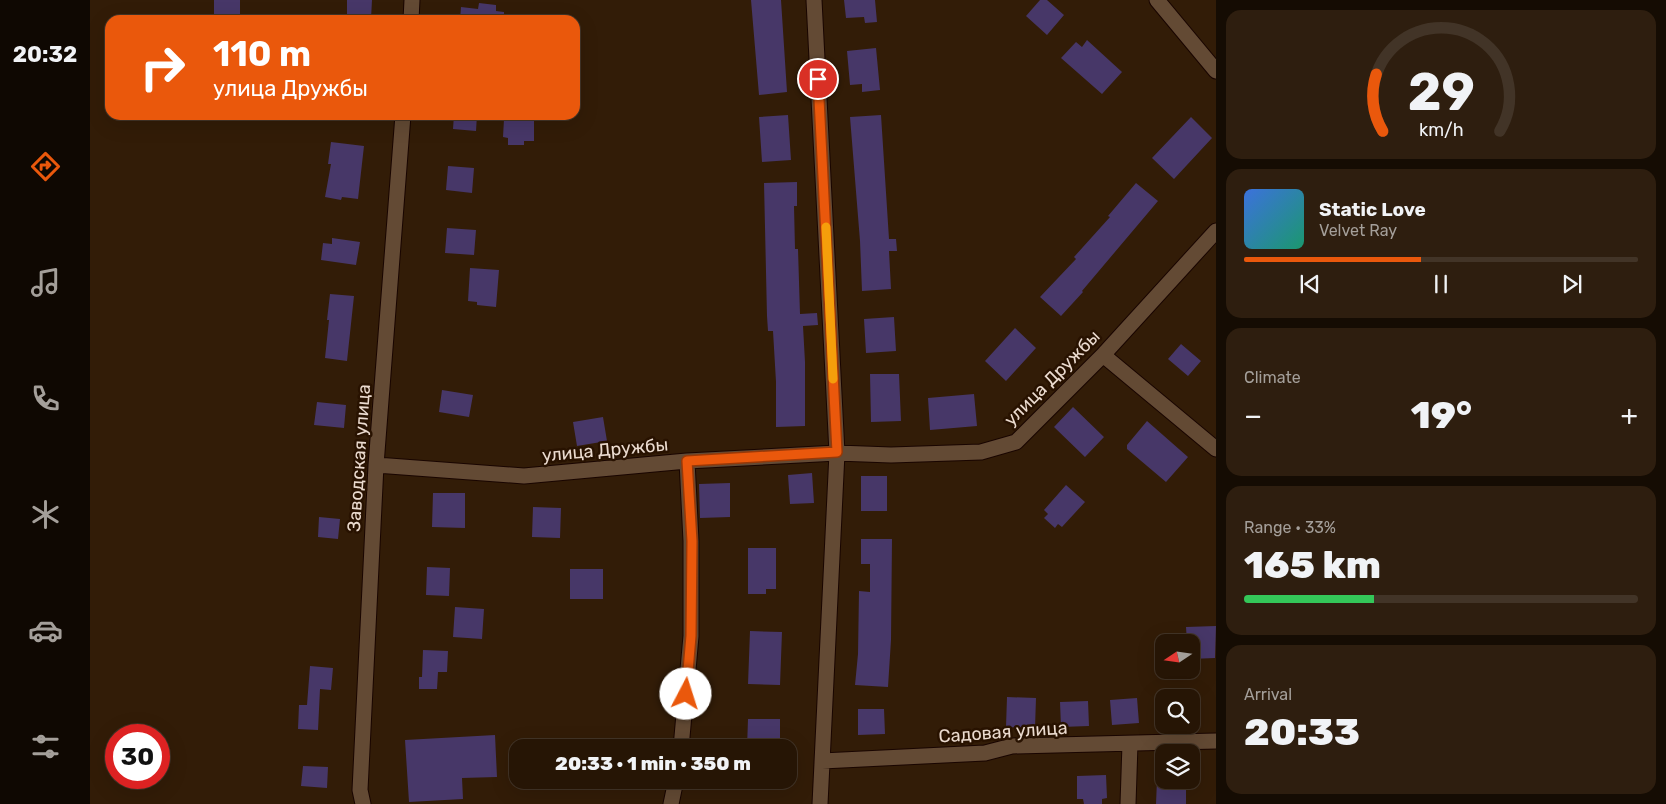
<!DOCTYPE html>
<html lang="en">
<head>
<meta charset="utf-8">
<style>
	body { margin:0; font-family:Rubik,sans-serif; background:#2e1e0f; color:#f1f3f6; height:100vh; display:flex; flex-direction:column; font-size:19px; white-space:nowrap }
	* { box-sizing:border-box; margin:0 }
	p { font-size:16px; color:#a49f9a }
	.icon { flex:none; width:28px; height:28px; fill:none; stroke:currentColor; stroke-width:2; stroke-linecap:round; stroke-linejoin:round }
	.map { position:relative; flex:1; overflow:hidden }
	.drawer { display:flex; flex-direction:column; gap:10px; padding:10px; background:#150c03; width:450px }
	.drawer>* { flex:none }
	.top-card { position:absolute; left:15px; top:15px; width:475px; height:105px; border-radius:15px; box-shadow:0 5px 20px #0002,0 0 0 1px #423427; background:#ea580c; color:#fff; overflow:hidden }
	.needle { width:32px; rotate:257deg }
	.tools { position:absolute; left:1065px; top:634px; display:grid; gap:10px }
	.tools a { display:grid; place-items:center; width:45px; height:45px; border-radius:10px; background:#261505; box-shadow:0 5px 20px #0002,0 0 0 1px #423427; font-size:25px }
	.speed { position:absolute; left:15px; top:724px; display:flex; gap:10px; font-size:25px; font-weight:700; text-align:center }
	.speed>* { display:grid; place-content:center; width:65px; height:65px; border-radius:50%; background:#261505; box-shadow:0 5px 20px #0002,0 0 0 1px #423427; line-height:1 }
	.speed .limit { border:8px solid #d22; background:#fff; color:#111 }
	.pin { position:absolute; display:grid; place-items:center; width:42px; height:42px; color:#fff; margin:-21px; border:2px solid #fff; border-radius:50%; box-shadow:0 1px 5px #0007 }
	.me { position:absolute; width:55px; margin:-28px; rotate:5deg; stroke-linejoin:round; filter:drop-shadow(0 0 4px #0008) }
	.turn { display:flex; align-items:center; gap:18px; height:105px; padding:0 25px; font-size:22px }
	.turn .icon { width:65px; height:65px; stroke-width:2.5 }
	.turn b { display:block; font-size:35px; line-height:42px }
	.big { font-size:38px; font-weight:800; line-height:1.1 }
	.drawer .card { flex:1; display:flex; flex-direction:column; justify-content:center; gap:8px; min-width:0; padding:0 18px; border-radius:15px; background:#2e1e0f }
	.drawer .dial { align-items:center; gap:0 }
	.dial svg { height:130px; overflow:visible; fill:none; stroke:#423427; stroke-width:7; stroke-linecap:round; text-anchor:middle }
	.dial text { fill:#f1f3f6; stroke:none }
	.song { display:flex; align-items:center; gap:15px }
	.cover { width:60px; height:60px; border-radius:8px; background:linear-gradient(135deg,hsl(220 70% 55%),hsl(160 70% 35%)) }
	.played { height:5px; border-radius:2px; background:linear-gradient(90deg,#ea580c 45%,#423427 45%) }
	.keys { display:flex; justify-content:space-around; direction:ltr }
	.heat { display:flex; justify-content:space-between; align-items:center; font-size:28px; direction:ltr }
	.charge { height:8px; border-radius:4px; background:linear-gradient(90deg,#34c759 33%,#423427 0) }
	.trip { position:absolute; left:419px; top:739px; width:288px; height:50px; border-radius:15px; background:#261505; box-shadow:0 5px 20px #0002,0 0 0 1px #423427; font-weight:800; line-height:50px; text-align:center }
	main { display:flex; flex:1; min-height:0 }
	.dock { display:flex; flex-direction:column; width:90px; justify-content:space-around; align-items:center; background:#0f0802; color:#a49f9a }
	.dock .icon { width:35px; height:35px }
	.dock .selected { color:#ea580c }
	.dock b { font-size:22px; color:#f1f3f6 }
	.map>svg:first-child { display:block }
	.building { fill:#473768 }
	.lines { fill:none; stroke-linecap:round; stroke-linejoin:round }
	.street-casing { stroke:#190500; stroke-width:17 }
	.street { stroke:#634a34; stroke-width:15 }
	.route-casing { stroke:#983908; stroke-width:12 }
	.route { stroke:#ea580c; stroke-width:9 }
	.slow { stroke:#f59e0b; stroke-width:9 }
	.labels { text-anchor:middle; stroke-width:5; stroke-linejoin:round; paint-order:stroke }
	.street-label { font-size:18px; fill:#ebdbcf; stroke:#281200 }
</style>
</head>
<body>
<main>
<nav class="dock">
<b>20:32</b>
<svg class="icon selected" aria-label="directions" viewBox="0 0 24 24"><path d="M12 3l9 9-9 9-9-9zM9 14v-3h6M13 9l2 2-2 2"/></svg>
<svg class="icon" aria-label="music" viewBox="0 0 24 24"><path d="M9 18V5l10-2v13"/><circle cx="6" cy="18" r="3"/><circle cx="16" cy="16" r="3"/></svg>
<svg class="icon" aria-label="phone" viewBox="0 0 24 24"><path d="M5 4h4l2 5-3 2q2 4 5 5l2-3 5 2v4C11 20 4 13 5 4z"/></svg>
<svg class="icon" aria-label="climate" viewBox="0 0 24 24"><path d="M12 3v18M4 7l16 10M4 17L20 7"/></svg>
<svg class="icon" aria-label="car" viewBox="0 0 24 24"><path d="M5 17H2v-5l4-1 3-4h7l3 4 3 1v5h-3M9 17h6M6 11h13"/><circle cx="7" cy="17" r="2"/><circle cx="17" cy="17" r="2"/></svg>
<svg class="icon" aria-label="filters" viewBox="0 0 24 24"><path d="M4 7h16M4 17h16"/><circle cx="9" cy="7" r="2"/><circle cx="15" cy="17" r="2"/></svg>
</nav>
<div class="map">
<svg width="1126" height="804" viewBox="0 0 1126 804">
	<rect width="100%" height="100%" fill="#321c07"/>
	<path class="building" d="M124,0H150V15H124Z
		M257,0H282L281,19L257,18Z
		M661,0H691L697,92L669,95Z
		M754,0H785L787,22L775,23L774,17L756,18Z
		M950,0H957L974,15L957,35L936,16Z
		M389,3L406,5V11L414,12V20H370L371,7L388,9Z
		M997,40L1032,72L1012,94L971,58L986,42L992,47Z
		M786,48L790,90L772,92V84L760,85L757,51Z
		M364,115H387L386,131L363,129Z
		M698,115L701,160L672,162L669,117Z
		M791,115L799,239H806L807,251H799L801,289L772,291L770,241L760,117Z
		M1101,117L1122,138L1084,179L1062,158Z
		M414,119L444,120V141H434V145H418V138L413,137Z
		M241,142L274,146L268,199L252,197L251,200L235,197L241,164H238Z
		M358,166L384,168L382,193L356,190Z
		M707,182V206H704L705,249H708L710,314L727,313L728,325L713,326L715,362V426L686,427V382L683,331H678L677,316L674,183Z
		M1046,183L1068,201L992,291L993,292L971,316L950,297L986,259L984,257L1020,217L1018,216Z
		M357,228L386,230L384,255L355,253Z
		M242,238L270,242L266,265L231,260L233,243L242,244Z
		M380,268L409,270L406,307L387,305V302L378,301Z
		M240,294L264,296L257,361L235,358L239,320H237Z
		M804,317L806,351L776,353L774,319Z
		M925,328L946,348L916,381L895,361Z
		M1091,344L1111,361L1098,376L1078,359Z
		M780,374H809L811,421L781,422Z
		M352,390L383,395L379,417L349,412Z
		M884,394L887,426L840,430L838,398Z
		M227,402L256,405L254,428L224,425Z
		M983,407L1014,437L995,457L964,427Z
		M513,417L517,441L487,446L483,422Z
		M1057,421L1098,457L1076,482L1037,449V445Z
		M722,473L724,503L700,504L698,475Z
		M771,476H797V511H771Z
		M640,483V517L610,518L609,484Z
		M976,485L995,502L972,527L968,524L965,528L954,518L958,514L954,510Z
		M343,493H375V528L342,527Z
		M443,507L471,508L470,538L442,537Z
		M229,517L250,519L248,539L228,537Z
		M771,539H802L801,640L798,687L765,685L768,654L769,591L780,592V564H771Z
		M658,548H686V589H676V594H658Z
		M337,567L360,568L359,596L336,595Z
		M480,569H513V599H480Z
		M365,607L394,609L392,639L363,637Z
		M1126,626L1125,658L1101,659V642H1097L1096,627Z
		M660,631L692,632L690,685L658,684Z
		M333,650L358,651L357,672H348L347,689H329V677H332Z
		M220,666L243,668L241,690L230,689L228,730L208,729L209,705H217Z
		M917,697L946,698L945,728L916,727Z
		M1047,698L1049,723L1022,725L1020,700Z
		M998,701L999,726L971,727L970,702Z
		M768,709H794L795,734L768,735Z
		M658,719H690V748H657Z
		M405,735L407,777L372,778L373,799L319,802L315,740Z
		M213,766L238,767L237,788L211,786Z
		M1016,775L1017,798L1012,799V804H994L993,799H987V776Z
		M1067,780H1096V804H1066Z"/>
	<g class="lines">
		<g class="street-casing">
			<path id="street" d="M724,0L747,453L730,804
				M1067,0L1126,71
				M321,20L322,0
				M1013,355L1126,449
				M286,465L434,476L597,461L747,453L801,455L891,452L926,442L1013,355L1126,231
				M591,748L601,636V541L597,461
				M732,761L895,753L922,746L1126,741
				M273,804L270,790L286,465L313,115
				M581,804L586,780
				M1038,804L1040,744"/>
		</g>
		<use href="#street" class="street"/>
	</g>
	<g class="lines">
		<g class="route-casing">
			<path id="route" d="M596,694L601,636L602,541L597,461L747,452L728,79"/>
		</g>
		<use href="#route" class="route"/>
		<path class="slow" d="M736,227L743,379"/>
	</g>
	<g class="labels">
		<g class="street-label">
			<text transform="translate(962 378) rotate(-45)" y="6">улица Дружбы</text>
			<text transform="translate(515 450) rotate(-5)" y="6">улица Дружбы</text>
			<text transform="translate(269 458) rotate(-86)" y="6">Заводская улица</text>
			<text transform="translate(913 732) rotate(-4)" y="6">Садовая улица</text>
		</g>
	</g>
</svg>
<div class="tools">
<a><svg class="needle" viewBox="-14 -14 28 28"><path d="M0-13l5 13h-10z" fill="#e53935"/><path d="M0 13l5-13h-10z" fill="#a49f9a"/></svg></a>
<a><svg class="icon" aria-label="search" viewBox="0 0 24 24"><circle cx="10" cy="10" r="6"/><path d="M15 15l6 6"/></svg></a>
<a><svg class="icon" aria-label="layers" viewBox="0 0 24 24"><path d="M12 4l9 5-9 5-9-5zM3 14l9 5 9-5"/></svg></a>
</div>
<div class="speed"><div class="limit">30</div></div>
<div class="pin" style="left:728px;top:79px;background:#d93025"><svg class="icon" aria-label="arrive" viewBox="0 0 24 24"><path d="M6 21V4h12l-3 4 3 4H6"/></svg></div>
<svg class="me" style="left:596px;top:694px" viewBox="-20 -20 40 40"><circle r="19" fill="#fff"/><path d="M0-13L10 11 0 6-10 11z" fill="#ea580c"/></svg>
<div class="trip">20:33 · 1 min · 350 m</div>
<div class="top-card">
<div class="turn"><svg class="icon" aria-label="right" viewBox="0 0 24 24"><path d="M7 20v-9h11M14 6l5 5-5 5"/></svg><div><b>110 m</b>улица Дружбы</div></div>
</div>
</div>
<section class="drawer">
<div class="card dial"><svg viewBox="0 0 100 80">
<path d="M14 69A42 42 0 1 1 86 69"/>
<path d="M14 69A42 42 0 0 1 10 34" stroke="#ea580c"/>
<text x="50" y="56" font-size="32" font-weight="700">29</text>
<text x="50" y="72" font-size="11">km/h</text>
</svg></div>
<div class="card">
<div class="song"><i class="cover"></i><div><b>Static Love</b><p>Velvet Ray</p></div></div>
<div class="played"></div>
<div class="keys"><svg class="icon" aria-label="previous" viewBox="0 0 24 24"><path d="M18 5L8 12l10 7zM5 5v14"/></svg><svg class="icon" aria-label="pause" viewBox="0 0 24 24"><path d="M8 5v14M16 5v14"/></svg><svg class="icon" aria-label="next" viewBox="0 0 24 24"><path d="M6 5l10 7-10 7zM19 5v14"/></svg></div>
</div>
<div class="card"><p>Climate</p>
<div class="heat"><a>−</a><b class="big">19°</b><a>+</a></div>
</div>
<div class="card"><p>Range · 33%</p><b class="big">165 km</b><div class="charge"></div></div>
<div class="card"><p>Arrival</p><b class="big">20:33</b></div>
</section>
</main>
</body>
</html>
